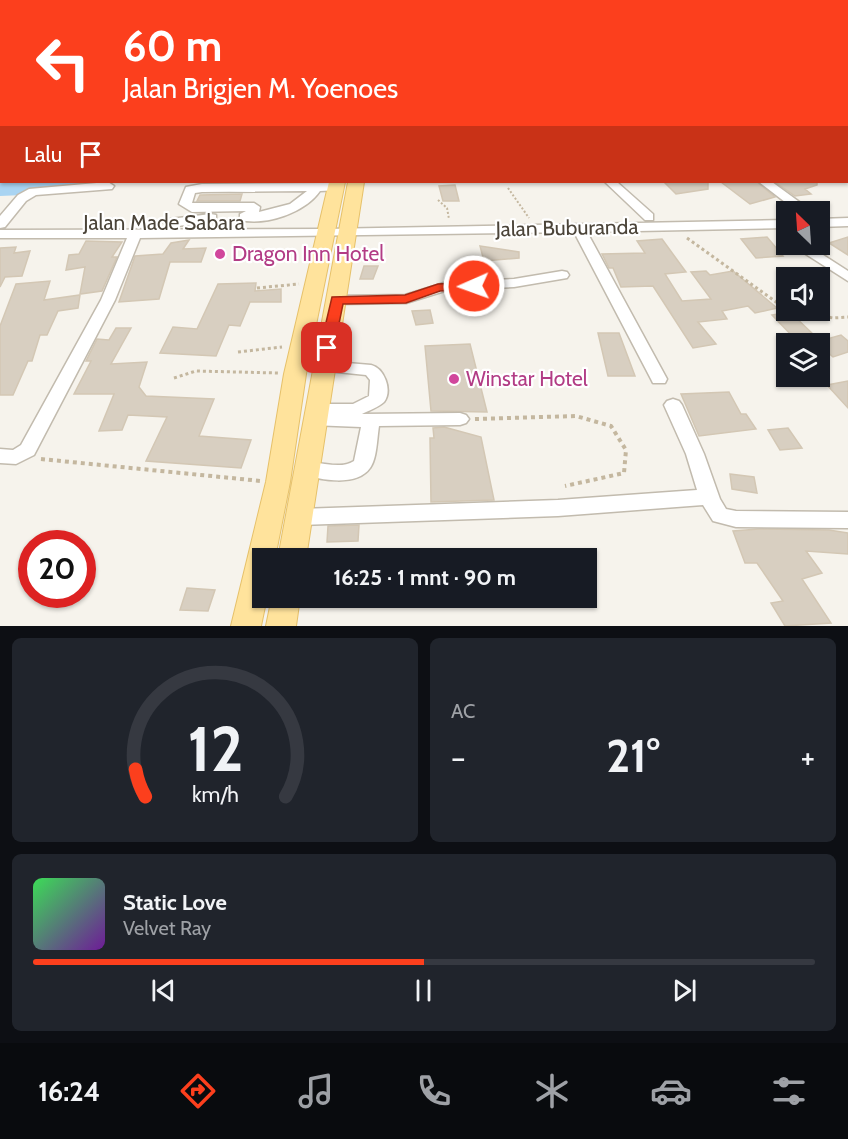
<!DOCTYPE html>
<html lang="id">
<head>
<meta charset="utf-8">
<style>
	body { margin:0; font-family:Cabin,sans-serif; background:#20242c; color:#f1f3f6; height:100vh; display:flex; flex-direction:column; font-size:22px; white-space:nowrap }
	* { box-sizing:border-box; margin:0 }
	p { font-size:20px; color:#9ea1a6 }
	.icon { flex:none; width:33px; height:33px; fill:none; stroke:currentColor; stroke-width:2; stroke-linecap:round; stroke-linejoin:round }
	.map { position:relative; height:626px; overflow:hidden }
	.sheet { display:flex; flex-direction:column; gap:12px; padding:12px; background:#0d0f14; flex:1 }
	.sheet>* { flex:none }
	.hud { position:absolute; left:0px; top:0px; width:849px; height:183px; box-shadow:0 2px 4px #0004; background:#fc3f1d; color:#fff; overflow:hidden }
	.needle { width:39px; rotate:335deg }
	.tools { position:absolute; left:776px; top:201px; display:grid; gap:12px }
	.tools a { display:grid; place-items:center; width:54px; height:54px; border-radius:0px; background:#171b24; box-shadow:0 2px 4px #0004; font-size:30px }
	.speed { position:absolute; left:18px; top:530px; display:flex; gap:12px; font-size:30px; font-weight:700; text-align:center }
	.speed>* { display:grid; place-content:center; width:78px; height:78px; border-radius:50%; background:#171b24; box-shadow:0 2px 4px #0004; line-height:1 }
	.speed .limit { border:9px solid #d22; background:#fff; color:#111 }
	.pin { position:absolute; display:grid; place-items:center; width:51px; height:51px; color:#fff; margin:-26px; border-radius:12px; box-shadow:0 3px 9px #0006 }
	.me { position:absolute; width:66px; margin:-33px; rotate:268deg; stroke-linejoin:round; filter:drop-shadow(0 0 4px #0008) }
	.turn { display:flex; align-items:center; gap:21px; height:126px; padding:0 24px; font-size:27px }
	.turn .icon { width:78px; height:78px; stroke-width:2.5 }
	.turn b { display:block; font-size:42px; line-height:51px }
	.then { display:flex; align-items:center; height:57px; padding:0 24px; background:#0003; gap:12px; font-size:22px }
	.big { font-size:45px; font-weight:700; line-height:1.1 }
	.sheet .widget { flex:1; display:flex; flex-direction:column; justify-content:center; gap:9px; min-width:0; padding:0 21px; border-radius:9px; background:#20242c }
	.sheet .dial { align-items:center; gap:0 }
	.dial svg { height:156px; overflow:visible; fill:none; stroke:#363941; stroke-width:7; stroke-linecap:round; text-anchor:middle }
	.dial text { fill:#f1f3f6; stroke:none }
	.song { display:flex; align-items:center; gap:18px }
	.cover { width:72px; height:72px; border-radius:9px; background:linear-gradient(135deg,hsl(130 70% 55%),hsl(280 70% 35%)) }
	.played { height:6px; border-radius:3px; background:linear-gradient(90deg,#fc3f1d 50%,#363941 50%) }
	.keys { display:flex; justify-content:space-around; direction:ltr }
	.heat { display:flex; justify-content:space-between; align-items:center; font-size:33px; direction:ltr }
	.sheet .tiles { flex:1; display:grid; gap:12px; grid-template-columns:1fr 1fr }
	.widget:last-child { grid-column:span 2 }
	.trip { position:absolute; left:252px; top:548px; width:345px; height:60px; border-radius:0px; background:#171b24; box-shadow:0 2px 4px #0004; font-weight:700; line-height:60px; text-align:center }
	.tabs { display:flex; height:96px; justify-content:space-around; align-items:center; background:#090b0e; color:#9ea1a6 }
	.tabs .icon { width:42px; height:42px }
	.tabs .active { color:#fc3f1d }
	.tabs b { font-size:27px; color:#f1f3f6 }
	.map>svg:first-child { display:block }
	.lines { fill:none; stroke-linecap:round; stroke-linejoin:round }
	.river { fill:#a9d4f2; fill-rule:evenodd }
	.building { fill:#d8cfc1; stroke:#d3c7b4; stroke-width:1.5 }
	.minor-casing { stroke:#c2bbae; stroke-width:3 }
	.major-casing { stroke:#e6c16a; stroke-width:2 }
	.path-far3 { stroke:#c4b79f; stroke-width:1.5; stroke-dasharray:1.5 1.5; stroke-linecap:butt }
	.path-far2 { stroke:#c4b79f; stroke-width:2; stroke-dasharray:2 2; stroke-linecap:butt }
	.path-far1 { stroke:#c4b79f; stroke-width:3; stroke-dasharray:3 3; stroke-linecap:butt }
	.path { stroke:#c4b79f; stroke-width:4; stroke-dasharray:4 4; stroke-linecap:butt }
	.minor { fill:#fff; fill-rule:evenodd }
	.major { fill:#ffe39c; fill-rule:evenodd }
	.route { fill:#fc3f1d; stroke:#a42913; stroke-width:1.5 }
	.hotel-dot { fill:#d1479c; stroke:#fff; stroke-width:2 }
	.labels { text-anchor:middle; stroke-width:4.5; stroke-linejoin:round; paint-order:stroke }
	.street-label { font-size:21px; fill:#4b4439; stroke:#fff }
	.hotel-label { font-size:21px; fill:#b23c85; stroke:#fff; text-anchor:start }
</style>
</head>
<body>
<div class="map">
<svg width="848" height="626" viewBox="0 0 848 626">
	<rect width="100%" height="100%" fill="#f6f3ec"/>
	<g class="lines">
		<path class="river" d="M0,182H105L102,187L70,193L0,196Z"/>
	</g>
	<path class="building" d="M664,182H708V189L676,194Z
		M721,182H757L775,197L750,204Z
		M775,182H817V185L805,189L811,194L795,196Z
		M455,185L459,201H443L439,186Z
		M242,194L240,201H197L200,195Z
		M767,237L783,256L756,258L741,239Z
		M848,237V255L829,243Z
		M662,239L686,272L665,274L682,301L711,299L691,272L706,271L710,275L733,271L777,308L755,313L748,306L722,311L727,319L698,322L716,344L693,348L653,286L621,287L613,268H609L602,254L645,253L637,241Z
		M189,240L183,249L206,248L201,262H170L159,299L119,302L135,256L163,254L171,243Z
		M86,241L122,242L112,257H117L102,291L80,294L85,267L66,270L69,255L79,254Z
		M480,246L519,252V258L484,261Z
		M16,247L14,253L30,251L22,276L5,277L0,287V248Z
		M364,266H378L373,279H360Z
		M50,281L44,300L80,295L78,308L58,311L47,335H40L32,361H28L13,395H0V326L16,284Z
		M256,283L255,291L281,289V302H250L240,326L229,325L216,356L160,353L173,327L197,329L218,284Z
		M430,310L433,323L416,325L412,311Z
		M790,312L815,336L796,340L772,315Z
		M116,328H131L111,364L147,362L139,387L146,396L214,399L199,436L251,440L241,468L146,461L167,417L128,415L122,430L99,431L114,394H74L91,361H86L97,339L109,340Z
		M598,333H619L635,376H608Z
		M841,335L848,341V352L833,357L816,342Z
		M470,344L487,412L431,411L425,346Z
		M848,381V408L827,385Z
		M729,392L741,414H746L756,429L699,436L681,394Z
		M444,427L481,437L494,500L431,502L430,438H434L433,428Z
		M788,428L802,448L780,450L768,430Z
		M730,474L754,477L757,493L732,489Z
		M359,525L358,541L327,542L328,526Z
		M759,529L829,530L848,533V554L806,551L822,573L802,579L831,623L785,626L771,603L783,601L757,563H745L733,531Z
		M187,588L215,590L208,611L180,610Z"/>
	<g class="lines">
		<g class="minor-casing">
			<path id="minor" d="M99,0H108L98,2Z
				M125,0H147L123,2Z
				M0,27H2V31H0Z
				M0,44H2L0,50Z
				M108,182L114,186L112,189L36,195L26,201L5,227L0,228V216L18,195L29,189Z
				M605,182H617L653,214V220H645Z
				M759,182H772L813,212H798Z
				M336,183L340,184V190L320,191C305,213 265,226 240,220V214L246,211L192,212L179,204L186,187L202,184ZM307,191L290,204L259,212L260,207L254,203H192L195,193L202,192Z
				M211,214L216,215V221L170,227L164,223L170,219Z
				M848,218V226L819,227V219Z
				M786,220V228L587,232L667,379L665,383H653L651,379L574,232L140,238L115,300L34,455L16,464L0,463V449L13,450L21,445L101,300L127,238H0V230L326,229Z
				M790,244H806L848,271V281Z
				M562,271L567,272L569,275L567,278L514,287L448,290L406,303L337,304L330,300L337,296L405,295L447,282L514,279Z
				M324,361L371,365C384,368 393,390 384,402C379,407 368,411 362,414L460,413L466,415L469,419L466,423L460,425L379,426C377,438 377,459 370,468C357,487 320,480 302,474L300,469L302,464C319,459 338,471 354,461L361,427L311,425L308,421L311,417L325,415L311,412L308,408L311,404H353L369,396L370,380L366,375L318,370L316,366Z
				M673,399L679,401L682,405L704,454L720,499L726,509L736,511L848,512V528L736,527L713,521L703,505L558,516L300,525L293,523L290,517L293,511L300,509L558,500L697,490L686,454L664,405L667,401Z"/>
		</g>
		<g class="major-casing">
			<path id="major" d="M370,0H380V2H370Z
				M386,0H396L385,2Z
				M329,182H345L306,374L290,482L275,558H262V597H267L261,626H231L266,482L284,374Z
				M348,182H364L306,558H278Z
				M272,597H300L296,626H266Z"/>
		</g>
		<path class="path-far3" d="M572,2L574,0
			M637,2L639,0"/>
		<path class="path-far2" d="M508,188L529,218
			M438,200L447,208L449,219"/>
		<path class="path-far1" d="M687,238L786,309
			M257,288L299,284
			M788,310L833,318L848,317
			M238,352L282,347
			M174,378L196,371L278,373"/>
		<path class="path" d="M475,419L576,416L611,426L626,450L624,473L565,486
			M41,459L261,481"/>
		<use href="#minor" class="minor"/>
		<use href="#major" class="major"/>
	</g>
	<path class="route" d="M474,282L481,286L479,289L440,291L406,303L343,304L334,348L327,353L320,348L332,297L405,295L438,284Z"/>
	<g class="hotel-dot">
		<circle cx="220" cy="254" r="6"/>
		<circle cx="454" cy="379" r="6"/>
	</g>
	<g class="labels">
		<g class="street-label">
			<text x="164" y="230">Jalan Made Sabara</text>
			<text transform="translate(567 228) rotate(-1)" y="7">Jalan Buburanda</text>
		</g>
		<g class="hotel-label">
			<text x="232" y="261">Dragon Inn Hotel</text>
			<text x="466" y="386">Winstar Hotel</text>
		</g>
	</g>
</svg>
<div class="tools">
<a><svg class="needle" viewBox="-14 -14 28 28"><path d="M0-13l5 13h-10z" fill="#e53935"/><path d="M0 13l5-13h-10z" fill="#9ea1a6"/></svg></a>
<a><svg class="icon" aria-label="sound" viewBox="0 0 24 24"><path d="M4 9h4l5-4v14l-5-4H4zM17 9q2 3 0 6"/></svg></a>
<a><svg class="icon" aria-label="layers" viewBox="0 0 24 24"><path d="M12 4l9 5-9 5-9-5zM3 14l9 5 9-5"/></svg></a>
</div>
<div class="speed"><div class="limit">20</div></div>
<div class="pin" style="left:327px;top:348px;background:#d93025"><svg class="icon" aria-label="arrive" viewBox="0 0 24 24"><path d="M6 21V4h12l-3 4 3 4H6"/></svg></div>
<svg class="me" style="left:474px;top:286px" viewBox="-20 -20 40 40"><circle r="17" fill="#fc3f1d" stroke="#fff" stroke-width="3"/><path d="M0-11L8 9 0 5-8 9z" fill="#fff"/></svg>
<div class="trip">16:25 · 1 mnt · 90 m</div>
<div class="hud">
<div class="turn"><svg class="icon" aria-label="left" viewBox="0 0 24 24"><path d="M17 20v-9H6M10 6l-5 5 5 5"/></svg><div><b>60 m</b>Jalan Brigjen M. Yoenoes</div></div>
<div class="then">Lalu<svg class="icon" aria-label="arrive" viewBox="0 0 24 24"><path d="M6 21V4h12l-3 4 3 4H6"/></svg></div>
</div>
</div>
<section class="sheet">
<div class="tiles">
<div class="widget dial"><svg viewBox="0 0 100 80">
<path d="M14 69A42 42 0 1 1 86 69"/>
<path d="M14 69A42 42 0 0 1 9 55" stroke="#fc3f1d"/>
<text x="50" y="56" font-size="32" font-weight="700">12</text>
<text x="50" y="72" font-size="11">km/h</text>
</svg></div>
<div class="widget"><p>AC</p>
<div class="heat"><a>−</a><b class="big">21°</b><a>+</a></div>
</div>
<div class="widget">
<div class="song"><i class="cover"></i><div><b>Static Love</b><p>Velvet Ray</p></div></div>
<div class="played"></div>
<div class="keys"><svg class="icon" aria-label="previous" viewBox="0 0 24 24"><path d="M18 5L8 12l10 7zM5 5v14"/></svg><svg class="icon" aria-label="pause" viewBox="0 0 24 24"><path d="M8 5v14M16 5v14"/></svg><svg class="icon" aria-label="next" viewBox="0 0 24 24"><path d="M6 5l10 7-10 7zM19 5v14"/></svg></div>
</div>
</div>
</section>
<nav class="tabs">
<b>16:24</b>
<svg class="icon active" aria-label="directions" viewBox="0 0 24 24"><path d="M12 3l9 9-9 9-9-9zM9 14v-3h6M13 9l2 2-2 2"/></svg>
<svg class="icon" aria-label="music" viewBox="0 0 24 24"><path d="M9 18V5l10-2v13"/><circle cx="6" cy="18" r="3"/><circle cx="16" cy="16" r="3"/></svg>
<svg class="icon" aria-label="phone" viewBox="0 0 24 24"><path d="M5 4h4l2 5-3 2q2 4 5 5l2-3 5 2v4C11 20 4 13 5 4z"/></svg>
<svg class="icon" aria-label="climate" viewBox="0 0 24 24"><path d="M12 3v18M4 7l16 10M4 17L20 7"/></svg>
<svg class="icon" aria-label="car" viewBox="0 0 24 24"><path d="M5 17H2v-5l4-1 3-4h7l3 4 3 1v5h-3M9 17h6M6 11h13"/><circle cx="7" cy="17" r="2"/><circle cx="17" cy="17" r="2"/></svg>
<svg class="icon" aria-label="filters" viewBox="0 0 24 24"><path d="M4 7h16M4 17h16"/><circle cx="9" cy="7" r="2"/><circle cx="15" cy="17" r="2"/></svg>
</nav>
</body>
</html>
